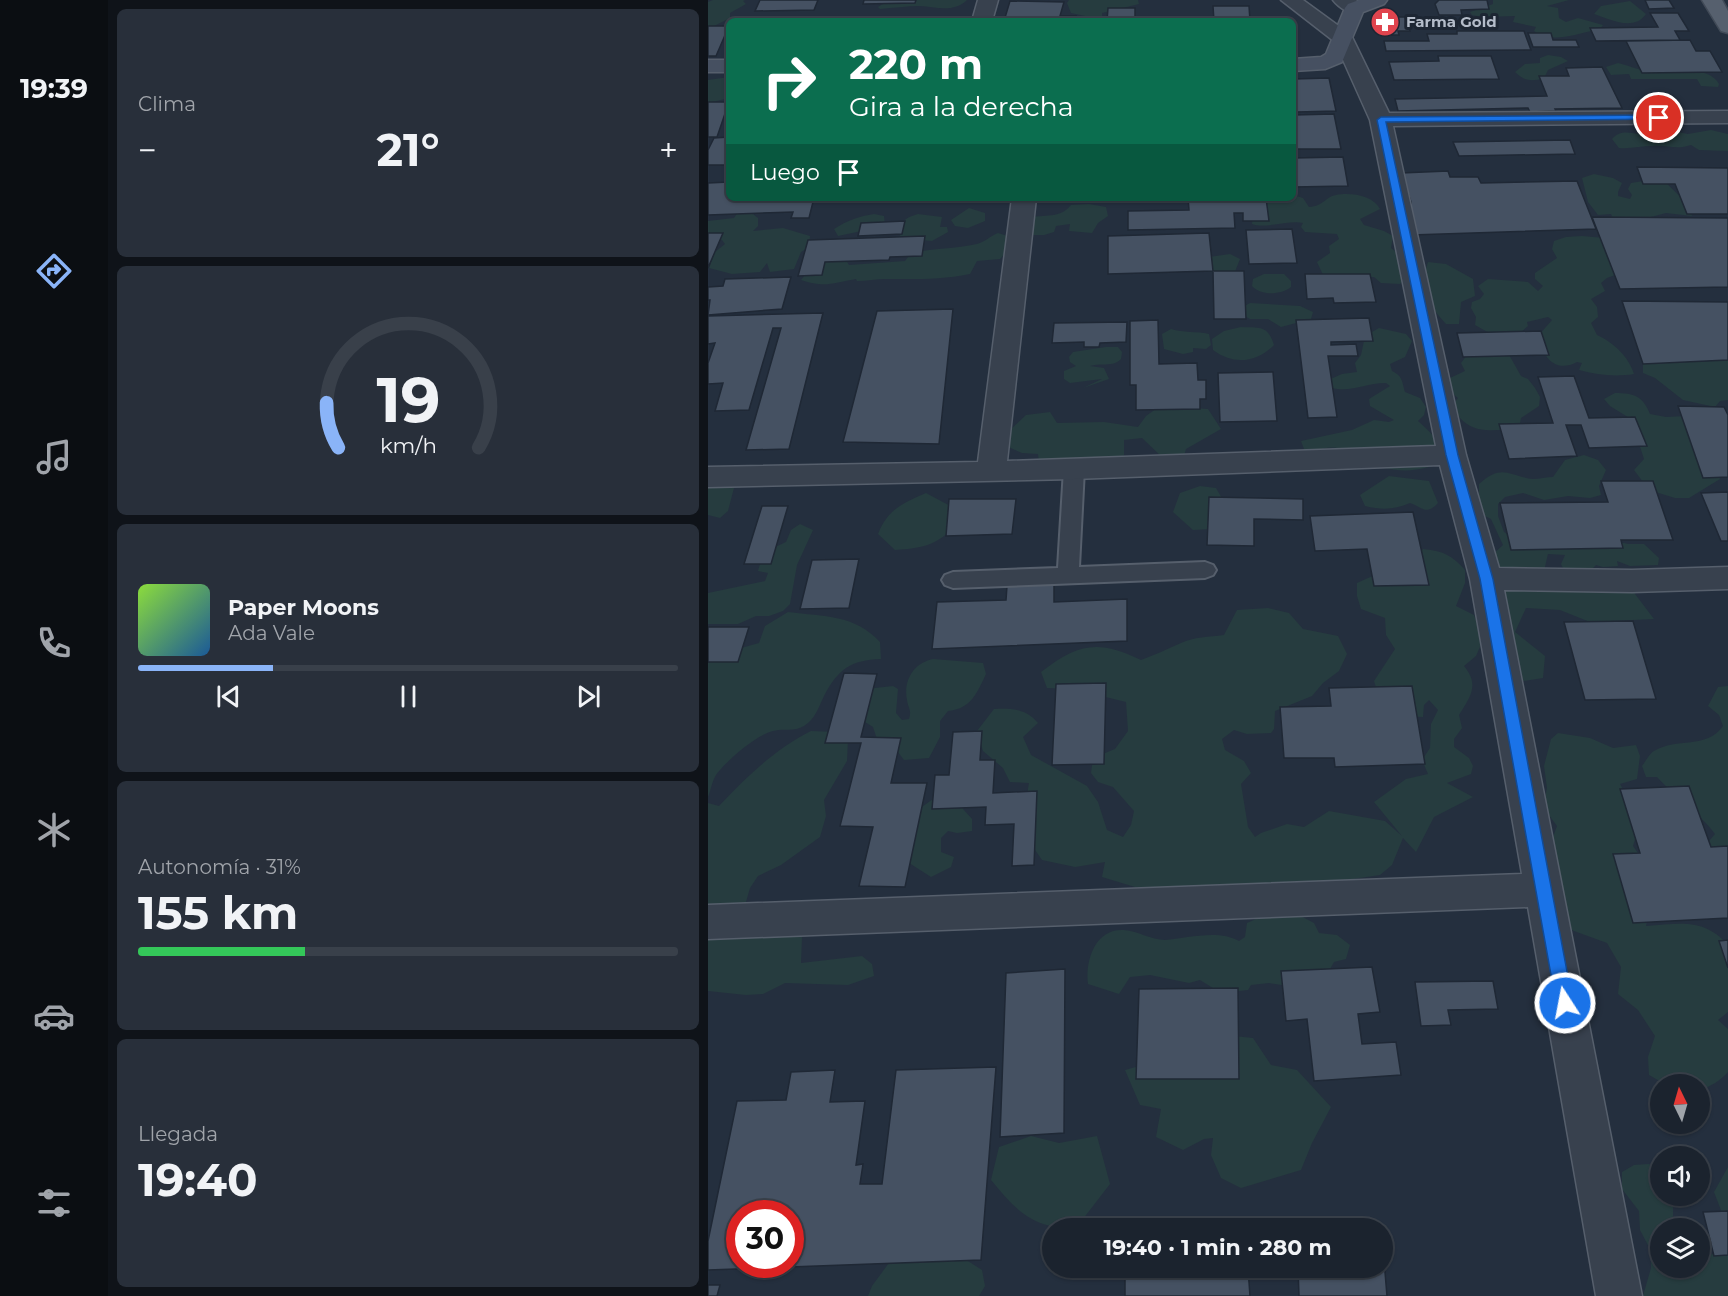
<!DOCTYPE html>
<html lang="es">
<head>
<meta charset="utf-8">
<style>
	body { margin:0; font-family:Montserrat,sans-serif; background:#282f3a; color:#f1f3f6; height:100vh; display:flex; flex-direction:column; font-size:22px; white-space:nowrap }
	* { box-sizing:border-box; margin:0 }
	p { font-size:20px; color:#a0a4aa }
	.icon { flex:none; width:33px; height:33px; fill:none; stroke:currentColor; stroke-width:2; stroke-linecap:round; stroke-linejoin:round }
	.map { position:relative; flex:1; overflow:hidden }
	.side { display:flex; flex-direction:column; gap:9px; padding:9px; background:#0f1319; width:600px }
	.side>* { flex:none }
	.banner { position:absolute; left:18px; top:18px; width:570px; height:183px; border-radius:9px; box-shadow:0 2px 4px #0004,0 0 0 2px #39404a; background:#0b6e4f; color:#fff; overflow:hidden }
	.needle { width:39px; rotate:355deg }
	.controls { position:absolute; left:942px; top:1074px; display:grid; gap:12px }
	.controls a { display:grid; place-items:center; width:60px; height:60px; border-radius:50%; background:#1b232e; box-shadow:0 2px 4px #0004,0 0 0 2px #39404a; font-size:30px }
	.speed { position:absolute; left:18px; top:1200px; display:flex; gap:12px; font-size:30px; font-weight:700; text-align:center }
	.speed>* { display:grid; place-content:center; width:78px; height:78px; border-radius:50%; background:#1b232e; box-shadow:0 2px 4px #0004,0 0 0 2px #39404a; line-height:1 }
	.speed .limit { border:9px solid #d22; background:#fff; color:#111 }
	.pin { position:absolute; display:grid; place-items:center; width:51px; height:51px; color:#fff; margin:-26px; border:3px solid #fff; border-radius:50%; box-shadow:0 2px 6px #0007 }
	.me { position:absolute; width:66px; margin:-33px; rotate:349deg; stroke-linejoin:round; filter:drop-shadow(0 0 4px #0008) }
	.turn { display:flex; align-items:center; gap:21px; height:126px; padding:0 24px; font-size:27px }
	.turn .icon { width:78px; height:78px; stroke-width:2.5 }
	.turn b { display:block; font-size:42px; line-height:51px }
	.then { display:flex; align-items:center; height:57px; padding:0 24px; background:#0003; gap:12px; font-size:22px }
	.big { font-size:45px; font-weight:700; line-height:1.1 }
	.side .widget { flex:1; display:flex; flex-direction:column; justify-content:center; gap:9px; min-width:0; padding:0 21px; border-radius:9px; background:#282f3a }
	.side .dial { align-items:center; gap:0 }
	.dial svg { height:156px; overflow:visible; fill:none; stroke:#39404a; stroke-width:7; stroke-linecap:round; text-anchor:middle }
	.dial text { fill:#f1f3f6; stroke:none }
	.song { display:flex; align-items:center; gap:18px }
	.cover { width:72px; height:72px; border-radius:9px; background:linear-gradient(135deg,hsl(90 70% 55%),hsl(210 70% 35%)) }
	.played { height:6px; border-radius:3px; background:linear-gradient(90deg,#8ab4f8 25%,#39404a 25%) }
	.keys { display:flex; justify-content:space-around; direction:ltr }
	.heat { display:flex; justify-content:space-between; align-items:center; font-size:33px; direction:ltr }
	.charge { height:9px; border-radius:4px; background:linear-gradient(90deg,#34c759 31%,#39404a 0) }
	.trip { position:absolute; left:334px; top:1218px; width:351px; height:60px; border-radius:30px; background:#1b232e; box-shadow:0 2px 4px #0004,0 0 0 2px #39404a; font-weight:700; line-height:60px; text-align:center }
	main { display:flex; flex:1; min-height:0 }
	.tab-bar { display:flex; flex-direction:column; width:108px; justify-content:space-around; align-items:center; background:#0b0e12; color:#a0a4aa }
	.tab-bar .icon { width:42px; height:42px }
	.tab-bar .selected { color:#8ab4f8 }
	.tab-bar b { font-size:27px; color:#f1f3f6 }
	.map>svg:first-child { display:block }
	.green { fill:#263c3f }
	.building { fill:#455162; stroke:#1f2835; stroke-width:1.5; fill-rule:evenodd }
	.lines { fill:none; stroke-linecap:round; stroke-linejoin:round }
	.lane-casing { stroke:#565f6c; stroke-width:4 }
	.street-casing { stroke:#565f6c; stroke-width:3 }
	.secondary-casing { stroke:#565f6c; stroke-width:3 }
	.primary-casing { stroke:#414a57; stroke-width:3 }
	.lane { fill:#38414e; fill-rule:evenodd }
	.street { fill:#38414e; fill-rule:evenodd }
	.secondary { fill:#465061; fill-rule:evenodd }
	.primary { fill:#56606e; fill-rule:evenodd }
	.route { fill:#1a73e8; stroke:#114b97; stroke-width:1.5 }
	.labels { text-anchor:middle; stroke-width:6; stroke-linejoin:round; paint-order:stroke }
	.far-poi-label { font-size:15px; font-weight:bold; fill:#b4bcc9; stroke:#1d2633; text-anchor:start }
</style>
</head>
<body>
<main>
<nav class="tab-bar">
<b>19:39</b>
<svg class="icon selected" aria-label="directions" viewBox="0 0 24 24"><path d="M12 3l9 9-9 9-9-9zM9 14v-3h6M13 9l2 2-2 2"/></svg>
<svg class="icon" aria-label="music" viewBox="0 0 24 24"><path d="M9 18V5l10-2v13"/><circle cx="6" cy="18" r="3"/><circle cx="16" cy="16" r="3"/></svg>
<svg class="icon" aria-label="phone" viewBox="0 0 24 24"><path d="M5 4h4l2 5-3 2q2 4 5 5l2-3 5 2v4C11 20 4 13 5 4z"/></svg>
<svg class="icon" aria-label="climate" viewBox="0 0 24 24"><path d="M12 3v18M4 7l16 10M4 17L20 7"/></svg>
<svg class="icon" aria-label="car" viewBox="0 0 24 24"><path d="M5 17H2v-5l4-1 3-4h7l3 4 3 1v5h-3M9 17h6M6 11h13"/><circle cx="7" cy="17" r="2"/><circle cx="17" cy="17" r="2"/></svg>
<svg class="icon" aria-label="filters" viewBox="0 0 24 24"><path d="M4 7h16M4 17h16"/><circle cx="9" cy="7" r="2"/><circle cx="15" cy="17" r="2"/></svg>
</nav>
<section class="side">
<div class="widget"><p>Clima</p>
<div class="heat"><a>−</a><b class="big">21°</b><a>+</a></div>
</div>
<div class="widget dial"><svg viewBox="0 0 100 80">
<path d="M14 69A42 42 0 1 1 86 69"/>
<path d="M14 69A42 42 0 0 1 8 46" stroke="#8ab4f8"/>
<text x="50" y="56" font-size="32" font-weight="700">19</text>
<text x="50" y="72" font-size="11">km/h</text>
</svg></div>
<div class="widget">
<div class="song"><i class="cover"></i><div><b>Paper Moons</b><p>Ada Vale</p></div></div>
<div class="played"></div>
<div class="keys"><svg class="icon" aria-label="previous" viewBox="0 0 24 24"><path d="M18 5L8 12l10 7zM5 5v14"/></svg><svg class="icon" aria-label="pause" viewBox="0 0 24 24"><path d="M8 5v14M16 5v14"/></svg><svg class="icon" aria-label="next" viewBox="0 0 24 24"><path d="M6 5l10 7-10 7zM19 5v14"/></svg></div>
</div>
<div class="widget"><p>Autonomía · 31%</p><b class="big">155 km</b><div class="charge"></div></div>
<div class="widget"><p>Llegada</p><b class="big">19:40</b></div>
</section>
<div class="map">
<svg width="1020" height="1296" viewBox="0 0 1020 1296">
	<rect width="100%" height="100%" fill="#242f3e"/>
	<path class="green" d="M5,0H37L35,1L38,4L22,13V18L0,29V2Z
		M205,0H259C246,13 228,7 212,6C199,6 185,8 172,9L170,7L178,2Z
		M361,0H430L431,4L394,13V17L389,20H377V16L363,13L359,3Z
		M785,0H861L839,6L850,8L851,18L858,22L870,18L895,25L892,29C870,33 845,45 826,31L828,27L805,22L807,16L775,17L764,15L762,12L785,4Z
		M922,1L938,14C926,32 901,19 886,14L893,6Z
		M840,55L853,57L860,61L840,70L836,78C824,82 816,81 807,72L817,64L832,63V58Z
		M910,63C920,65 928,70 938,70C958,72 1001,64 1011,84L1010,87L993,86L989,79H923L921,74L903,75L898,67Z
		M21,77V98L0,103V80Z
		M954,129L980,134L1003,130L1020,134V151L991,150L983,145C969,150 959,145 945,146C933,146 923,149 911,148L904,139C915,127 925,136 940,134C944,134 950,131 954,129Z
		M886,174L905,178L914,183L910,192V196L922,199L924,195L920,189L923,183L942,180L957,182L981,205L984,216L958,213L909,226L903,214L890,215L880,202L874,178Z
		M585,195L595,198L601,207C616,206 617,197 628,195C642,192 665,195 672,209L652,219L656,225L676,231L685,236L683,248L692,255L699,275L692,284L673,283L666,277H616L609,262L622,253L621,246L631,239L629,234L597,232L593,227L595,223C582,220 556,229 544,224L545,215L556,198H585Z
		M381,204L398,207L400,216L390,223L384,233L361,231L362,224L348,226L346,232L336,235H324L316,220C333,212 350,221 363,205Z
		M261,208L277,213V221L260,228L247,226L243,220Z
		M41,211L50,218V226L45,231L75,228L102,236L101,247L93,252L86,269L62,272L59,263L52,272L24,274L1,268L7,252L17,244L14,240L0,236V221L26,218L30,212Z
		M166,214L176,216L177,226L130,236L126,229C138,221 152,216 166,214Z
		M210,214L234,217L232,227H239L240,232L224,241L194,238L189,232C193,221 199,217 210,214Z
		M290,233L303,237L304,246L292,259L269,261L262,274C233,280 206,279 178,279C168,279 159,281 149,281L148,279C125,283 117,288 93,280L108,262L136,257L141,265L197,261L203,253C225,248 248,249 269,244C277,242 282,236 290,233Z
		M874,236L896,238L915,272L899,278L893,283L897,291L883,299L889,307L890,317L883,323L889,335C905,342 921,357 926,374C908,377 889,375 871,370L874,363L869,362C847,374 833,356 831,335L844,320L840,317L819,322L820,326L811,334H783L767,325L768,317L763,308L764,302L772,299L776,294L770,286L780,279L820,282L830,291L835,286L827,279V273L849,258L844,249L846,241L858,237Z
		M522,254L532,259L526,274L497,271L501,257Z
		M720,262L738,264L765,279L767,296L753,302L751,324H738C719,303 710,291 720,262Z
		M556,274H576L583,281V287C573,295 553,296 544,286L545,279Z
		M542,303L592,306L605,312L603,319L573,327L560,319H542L535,315L533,308Z
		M533,327C552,328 560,325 566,345C548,363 525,365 505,350L504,339L516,331Z
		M671,328L698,334L704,341L697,357L682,364L684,371C695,376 694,382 697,392L712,398L718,407L716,415L710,421C729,438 735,443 721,467C705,471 691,472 674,467C653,461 631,438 609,452L596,449L593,441L644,430L666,420L681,422L686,420L662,406L661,399L682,386L678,383C655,383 643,394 620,387L618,381L634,374L649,372L647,363L653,355L657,336Z
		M463,329C476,333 488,331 501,334L503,345L498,349L485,348V352L475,354L456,349L454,334Z
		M1020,345V400L1012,401L1007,407L975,400L947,378L935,373V364L960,361L964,356L994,362L1009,360Z
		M398,347H410L414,352L413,359C405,368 393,362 382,366L396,368L401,379L375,388L394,379L362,383L356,379V371L368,366L362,362L361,357L365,352Z
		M762,351L800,353L813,376L820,379L827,388L832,397L831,406L813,418L811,428C783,431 759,436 744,406L750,398L737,387L742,378L757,371L753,363Z
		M907,393C926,393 935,396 942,414L958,417L978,416L1010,469L1012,479L981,498H967L941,490L926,470L936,459L923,419L902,406L896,399Z
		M452,406L500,409L513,429L478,449L476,456L455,458L434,438L416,440V455L399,469H332L330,454L314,453L298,446L297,435L318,415L342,412L349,423L396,422L430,427L438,416Z
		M876,455L890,460L898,470L891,486L893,495L882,498L860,496L836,500L815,493L797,497L790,504V516L796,532L815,544L899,539L920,544H936L951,558L950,565L922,566L909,561L910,566L895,567L888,565L883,570H856L853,564L857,555L840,554L836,571L805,577L786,566L782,557L795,545L783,519L771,513V484C795,463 800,476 825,479C831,479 839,477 845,477L857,460Z
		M681,476L721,481L730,503C718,516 714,507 702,503C686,510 674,510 657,506L652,495Z
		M0,484H22L26,488L20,511L12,518L0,515Z
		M492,486L508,488L515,500L503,529L485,530L465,512L472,493Z
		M218,493L246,508L250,524C228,545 217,548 187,550L170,534C180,509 195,503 218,493Z
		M92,524L105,530L89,565L82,604L75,611L61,616H48L30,624H0V593L57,581L60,573L50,571C54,554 62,549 78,542L83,530Z
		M715,549C735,551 744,555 757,570V583L748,606L766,615L775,640L768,656L756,666C772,685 762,697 751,715L754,728L746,739V747L761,758L765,766L763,774L739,783L765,797L726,817L708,852L695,838L684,865L672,875L496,901L456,887H427L394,877L397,862L367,867L334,860L323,844L318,801L321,783L302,782L295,768L275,751L269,731L286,709C304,708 318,709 330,723L315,737L323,755L379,786L390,802L399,830L415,837L423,825L426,811L405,787L390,782L383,773L385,758L407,749L420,731L418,702L365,689L339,688L333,672C370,644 389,639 433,660C447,655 459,649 473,643C486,637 501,637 516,635L529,610L560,608L581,613L595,629L630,636L639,654L631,671L615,683L604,696L567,711L566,729L563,733L539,734L526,730L514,739L517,750L536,761L543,773L533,784L540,827L547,837L553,833L579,824L596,827L621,811L677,821L694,836L666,802L698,779L720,774L714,760L722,748L723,724L730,710L721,700L716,705L715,717C690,717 673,706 666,681L687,649L678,635L677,618L653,609L649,596V583L711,555Z
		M778,579L831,592L924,581L927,594L946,619L882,622L852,610L818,608L807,632L837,656L835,678L809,682Z
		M80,612C117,617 146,614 172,642L173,659C143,660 130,669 116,696C110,708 108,718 96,726C86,732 76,728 65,731C48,735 18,761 8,775C4,781 3,790 0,797V663L12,654L51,643L57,626Z
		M225,659L275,663L278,674C269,693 263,709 240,711L232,721V737L221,758L196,760L186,747L169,739L165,727L149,717L158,689L185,686L190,689L188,713L194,720L201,719C204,710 200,708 199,700C195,680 206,663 225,659Z
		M1020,686V886L985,860L1007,834C991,812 967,797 949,777H938L934,766C938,761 941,754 946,751C969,737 998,750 1015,726L1011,715L1000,706L1010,687Z
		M103,731L128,732L140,739L139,761L116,800L118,816L112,837L73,865L50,876L42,888L36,909L0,919V803L11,806C39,776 66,750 103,731Z
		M850,733L882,738L905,748L928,745L932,756L929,779L912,784L922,802L931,826L925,846L947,877L938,926C972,924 995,917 1020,945V1012L1010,1020L1020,1029V1072C1013,1080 1002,1087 992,1090V1084H957L941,1075L940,1057L947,1036L930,1010L910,994L913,967L899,943L866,931L835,913L844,840L849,826L835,807L839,788L836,766L843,739Z
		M232,794L246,799L264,819V831L249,833L240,831L233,838V852L246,857L243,867L223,877L198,861L200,817Z
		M585,912L606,923L611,933L629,935L642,945L638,959L626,962L617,978L587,987L561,983L543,985L540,990L513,993L492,980L481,983L442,975L422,977L411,994L380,984C377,961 387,928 416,930C430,931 443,940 457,940C479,938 511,929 531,941L537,937L539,923L557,915Z
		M46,930L94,937L93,963L154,956L164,964L166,976L140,985L77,983L55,994L38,995L0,991V932Z
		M516,1035L545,1038L563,1065L589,1070L623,1107L604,1143L593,1170L533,1188L513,1178L503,1155L505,1138L496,1139L475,1150L448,1137L453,1109L432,1105L417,1070L466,1056Z
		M323,1136L351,1143L389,1136L402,1184L368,1228C324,1229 309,1211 283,1180L291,1147Z
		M941,1164L952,1171V1196H965V1217L978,1228H952V1268H992V1253L998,1256L1020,1250V1296H935L943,1268V1251L932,1230L931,1211L914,1189V1172L926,1165Z
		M1020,1167V1222L1016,1218L1006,1192Z
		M230,1242L274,1270L277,1286L271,1296H160L164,1286L189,1252Z"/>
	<path class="building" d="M52,0H110L106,10L47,11Z
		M156,0H208L207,3L155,4Z
		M731,0H779L781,9L753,10L754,15H731L727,4Z
		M937,0H961L966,8L941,9Z
		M302,1L356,2L352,16H368L366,21H296Z
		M505,6H541L542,21H506Z
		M400,8H427V21H399Z
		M688,13L689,17H697L702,31H690L691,35H673L668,18Z
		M942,13H970L981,31H967L972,40L888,41L882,28L950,27Z
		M0,26H21L8,56H0Z
		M749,31H816L823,50L678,51L676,41H721L719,34H749Z
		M820,33H843L845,40H868L871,47H825Z
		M982,40L988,51H1002L1014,72L934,73L918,41Z
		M730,56H783L791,79L686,80L681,62L731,61Z
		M894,67L914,108L847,109L848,111L822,112L820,108L690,111L687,99L839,96L831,76H861L858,68Z
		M621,78L628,111L589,112L585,94V79Z
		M0,102H21L9,137H0Z
		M626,114L633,149H585V115Z
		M21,137V165H0V150L6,138Z
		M862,140L867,154L751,156L745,142Z
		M635,157L640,186L585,187V158Z
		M929,167L1020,168V214H979L967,184H935Z
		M740,171L742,177H770L773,183L869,181L888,229L703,235V202L693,173Z
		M21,182V198H106L101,218H83L85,212L0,215V183Z
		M132,198H256L131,202Z
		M480,198H558L561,221H535V213H526L527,228L420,230V211L481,210Z
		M884,217L1020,218V287L912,289Z
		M197,221L194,234L150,236L153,223Z
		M584,229L589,263L541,264L538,230Z
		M0,233H15L0,268Z
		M501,233L505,271L400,274V236Z
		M217,236L214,256L182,257L181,260L117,262L114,275L90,276L100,240Z
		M505,271H536L538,319H506Z
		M597,274H662L668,302L626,303L625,298L599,299Z
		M83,277L74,309L0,315L2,300H0V287L15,286L17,279Z
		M914,301L1020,302V360L935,364Z
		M245,309L231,444L135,442L169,311Z
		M115,313L81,449L38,450L73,328H65L41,410L7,411L15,383L0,384V363L7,343L0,344V316Z
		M661,318L665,341L623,342V345L648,344L650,356H620L629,417L600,418L588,320Z
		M450,320L451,364L489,363L490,380H498V399H492V409L428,410V385H422V321Z
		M419,322L418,342L392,343L391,347H376V342L344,343L346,323Z
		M833,331L841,355L755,357L749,333Z
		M565,372L569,421L512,422L510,373Z
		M866,376L881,418L927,417L939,446L881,448L873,425H858L869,456L801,459L791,424L845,423L830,377Z
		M970,406L1016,407L1020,415V477L995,478Z
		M893,481H945L965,540H913L915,548L803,550L792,503L900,502Z
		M1020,492V541H1013L993,493Z
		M501,497L595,499V520L546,519V546L499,545Z
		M241,499H308L304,534L238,536Z
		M54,506H80L63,564H36Z
		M705,512L721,585L666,586L659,549L607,551L602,516Z
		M151,559L141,608L92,609L104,560Z
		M346,584V602L419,599V641L224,649L229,602L298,600L299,586Z
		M925,621L948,699L877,700L856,622Z
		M0,627H41L30,662H0Z
		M136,673L169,674L153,737L193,738L183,783H219L197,887L151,886L165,827L132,826L153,743H117Z
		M398,683L396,764L344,765L348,684Z
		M704,686L717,764L627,767L626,758H576L572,707L623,706L621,688Z
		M274,731L272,760H287L285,793L329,791L326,865L304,866L306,824L277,825L278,807L224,809L227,775H241L245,732Z
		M981,786L1003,847L1020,846V918L925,923L905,854L932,853L912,789Z
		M1020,940V968L1011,941Z
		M664,967L672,1012L650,1014L654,1044L688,1042L693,1075L606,1081L599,1019L578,1021L573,971Z
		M357,969L356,1133L292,1137L298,973Z
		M785,981L790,1009L740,1010L743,1025L713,1026L707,982Z
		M530,988L531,1079H428L431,989Z
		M288,1067L273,1260L0,1270V1241L29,1101L78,1100L83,1072L127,1070L122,1102L157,1101L148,1165L155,1164L152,1184H174L188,1070ZM32,1214H82V1264H32Z
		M1020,1211V1255L1006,1256L995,1212Z
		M675,1248L679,1296H591L590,1268H675Z
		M417,1268H540L542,1296H417Z
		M0,1285H12L9,1296H0Z"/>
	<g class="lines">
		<g class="lane-casing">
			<path id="lane" d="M366,462L373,464L376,469L371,567L497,562L505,565L508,570L505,575L497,578L245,588L237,585L234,580L237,575L245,572L350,568L356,469L359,464Z"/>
		</g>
		<g class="street-casing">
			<path id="street" d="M270,0H290L284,21H264Z
				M573,0H595L643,35L681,113L1020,111V123L685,126L758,455L791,568L924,570L1020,567V589L924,592L796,590L934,1296H888L820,907L0,939V905L814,874L762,579L732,465L366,479L0,487V467L270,462L304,198H328L299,461L728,446L662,120L627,42Z
				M625,0H648L657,8L654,12C643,15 632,9 625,0Z"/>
		</g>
		<g class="secondary-casing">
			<path id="secondary" d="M651,0H679L676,4L655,12L634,62L617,69L585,71V59L613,57L618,54L637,8L640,4Z
				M0,60H21V72H0Z"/>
		</g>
		<g class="primary-casing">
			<path id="primary" d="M994,0H1014L1020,11V33L1013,31Z"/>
		</g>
		<use href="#lane" class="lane"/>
		<use href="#street" class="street"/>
		<use href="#secondary" class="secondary"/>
		<use href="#primary" class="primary"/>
	</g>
	<path class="route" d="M951,115L955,118L954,119L678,122L750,455L785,579L865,1003L863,1008L857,1011L851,1008L848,1003L772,579L738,455L669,120L673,117Z"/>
	<defs>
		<g id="pharmacy-disc" transform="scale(1.5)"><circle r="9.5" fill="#e0444e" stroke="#1d2633"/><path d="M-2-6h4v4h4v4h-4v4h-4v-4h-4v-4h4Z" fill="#fff"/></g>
	</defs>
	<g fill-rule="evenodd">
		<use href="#pharmacy-disc" x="677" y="22"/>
	</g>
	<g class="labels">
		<g class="far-poi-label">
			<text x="698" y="27">Farma Gold</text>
		</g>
	</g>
</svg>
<div class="controls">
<a><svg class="needle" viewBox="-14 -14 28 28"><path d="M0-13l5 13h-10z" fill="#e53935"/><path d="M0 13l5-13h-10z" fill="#a0a4aa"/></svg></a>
<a><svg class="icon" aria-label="sound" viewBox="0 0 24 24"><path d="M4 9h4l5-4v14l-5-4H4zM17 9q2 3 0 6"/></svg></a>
<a><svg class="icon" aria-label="layers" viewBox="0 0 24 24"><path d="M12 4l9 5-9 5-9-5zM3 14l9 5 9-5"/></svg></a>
</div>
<div class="speed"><div class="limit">30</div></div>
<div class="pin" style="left:951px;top:118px;background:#d93025"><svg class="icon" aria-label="arrive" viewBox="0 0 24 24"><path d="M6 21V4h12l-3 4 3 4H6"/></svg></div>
<svg class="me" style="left:857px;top:1003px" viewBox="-20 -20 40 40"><circle r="17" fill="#1a73e8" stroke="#fff" stroke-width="3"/><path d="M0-11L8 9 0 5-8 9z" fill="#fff"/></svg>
<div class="trip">19:40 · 1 min · 280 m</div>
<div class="banner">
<div class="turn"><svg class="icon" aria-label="right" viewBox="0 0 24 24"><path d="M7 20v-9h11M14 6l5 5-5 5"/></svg><div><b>220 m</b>Gira a la derecha</div></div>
<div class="then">Luego<svg class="icon" aria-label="arrive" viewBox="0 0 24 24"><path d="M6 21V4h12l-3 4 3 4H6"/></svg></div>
</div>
</div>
</main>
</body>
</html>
